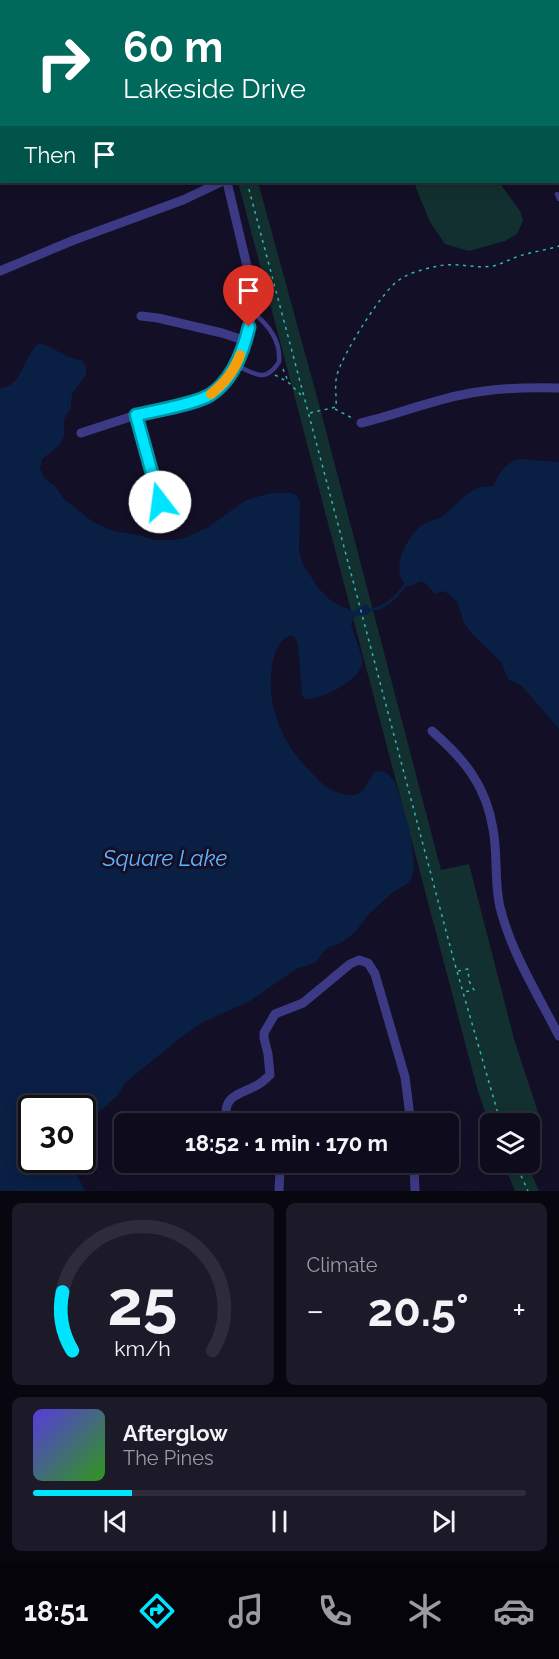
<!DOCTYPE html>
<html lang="en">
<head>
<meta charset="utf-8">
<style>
	body { margin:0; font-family:Raleway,sans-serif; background:#1c1929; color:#f1f3f6; height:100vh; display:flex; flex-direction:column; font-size:22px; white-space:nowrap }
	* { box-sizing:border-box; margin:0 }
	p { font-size:20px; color:#9b9ba3 }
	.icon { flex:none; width:33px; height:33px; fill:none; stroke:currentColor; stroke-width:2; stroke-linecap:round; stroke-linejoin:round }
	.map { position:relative; height:1191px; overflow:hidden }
	.details { display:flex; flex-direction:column; gap:12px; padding:12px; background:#08060f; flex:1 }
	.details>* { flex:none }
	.hud { position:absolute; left:0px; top:0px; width:560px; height:183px; box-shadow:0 3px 15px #0003,0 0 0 2px #2e2b3b; background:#00695c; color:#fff; overflow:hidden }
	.controls { position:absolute; left:480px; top:1113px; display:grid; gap:12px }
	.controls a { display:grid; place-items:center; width:60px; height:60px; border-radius:9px; background:#0e0b1c; box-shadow:0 3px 15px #0003,0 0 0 2px #2e2b3b; font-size:30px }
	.speed { position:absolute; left:18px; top:1095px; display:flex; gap:12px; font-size:30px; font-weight:700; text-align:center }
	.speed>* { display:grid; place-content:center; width:78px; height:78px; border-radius:50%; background:#0e0b1c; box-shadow:0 3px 15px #0003,0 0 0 2px #2e2b3b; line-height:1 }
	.speed .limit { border:3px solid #111; border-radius:9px; background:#fff; color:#111 }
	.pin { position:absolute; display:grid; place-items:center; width:51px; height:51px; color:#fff; margin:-62px -26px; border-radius:50% 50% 50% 0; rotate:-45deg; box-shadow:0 0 6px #0007 }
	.pin .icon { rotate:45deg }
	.me { position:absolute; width:66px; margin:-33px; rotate:345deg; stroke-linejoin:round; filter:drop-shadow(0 0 4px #0008) }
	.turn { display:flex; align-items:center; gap:21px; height:126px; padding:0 24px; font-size:27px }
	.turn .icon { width:78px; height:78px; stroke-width:2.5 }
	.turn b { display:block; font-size:42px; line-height:51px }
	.then { display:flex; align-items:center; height:57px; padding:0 24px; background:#0003; gap:12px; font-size:22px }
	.big { font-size:45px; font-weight:700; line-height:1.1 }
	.details .widget { flex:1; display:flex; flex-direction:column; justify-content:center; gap:9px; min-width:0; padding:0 21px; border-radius:9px; background:#1c1929 }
	.details .dial { align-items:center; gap:0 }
	.dial svg { height:156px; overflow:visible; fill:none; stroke:#2e2b3b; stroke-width:7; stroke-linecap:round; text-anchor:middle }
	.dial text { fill:#f1f3f6; stroke:none }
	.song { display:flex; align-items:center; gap:18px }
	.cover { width:72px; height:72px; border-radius:9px; background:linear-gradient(135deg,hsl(250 70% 55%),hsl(110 70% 35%)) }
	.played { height:6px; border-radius:3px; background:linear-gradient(90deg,#00e5ff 20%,#2e2b3b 20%) }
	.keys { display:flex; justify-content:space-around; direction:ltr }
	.heat { display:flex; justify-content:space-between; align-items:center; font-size:33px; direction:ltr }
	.details .tiles { flex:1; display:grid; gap:12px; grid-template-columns:1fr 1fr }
	.widget:last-child { grid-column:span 2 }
	.trip { position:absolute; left:114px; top:1113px; width:345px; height:60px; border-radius:9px; background:#0e0b1c; box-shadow:0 3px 15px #0003,0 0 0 2px #2e2b3b; font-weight:700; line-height:60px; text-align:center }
	.tab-bar { display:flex; height:96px; justify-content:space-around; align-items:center; background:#06040b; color:#9b9ba3 }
	.tab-bar .icon { width:42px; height:42px }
	.tab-bar .on { color:#00e5ff }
	.tab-bar b { font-size:27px; color:#f1f3f6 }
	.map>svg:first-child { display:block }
	.green { fill:#12302f }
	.water { fill:#0a1f44 }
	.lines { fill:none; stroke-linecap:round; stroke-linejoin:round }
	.stream { stroke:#0a1f44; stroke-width:3 }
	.path { stroke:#2fb8b0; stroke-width:1.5; stroke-dasharray:3 4.5; stroke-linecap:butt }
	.service { stroke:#3d3a85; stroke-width:4.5 }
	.minor { stroke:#3d3a85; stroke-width:9 }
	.route-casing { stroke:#0095a6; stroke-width:15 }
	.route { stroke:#00e5ff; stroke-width:10 }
	.slow { stroke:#f59e0b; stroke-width:10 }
	.labels { text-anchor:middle; stroke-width:6; stroke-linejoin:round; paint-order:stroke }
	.water-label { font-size:22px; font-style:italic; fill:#62b6ff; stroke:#130f26 }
</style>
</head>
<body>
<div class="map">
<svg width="559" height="1191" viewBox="0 0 559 1191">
	<rect width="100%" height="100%" fill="#130f26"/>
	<path class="green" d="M415,0H543V2L415,1Z
		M238,182H258L320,408L441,870L469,864L514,1039L543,1127L530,1132V1124H490V1127L477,1088Z
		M415,182H499L520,211L523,221L517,234L505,241L469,251L445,244L430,222L416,188Z
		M503,1163H527L539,1191H515Z"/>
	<path class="water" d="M39,343C53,346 70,361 82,360L86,367V375L72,394L71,408L64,419V436L60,445L42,459L40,469L45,479L55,486L64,499L93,522L113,531L138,535L155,540H173L184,538L207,528L246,500L271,493H290L297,495L300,502L299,550L302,563L319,589L330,600L340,606L354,611L366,604L371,610L368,614L355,616L351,625L363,660C363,679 322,700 305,699L302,694L298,645L295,638L291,635C279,640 274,653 272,665C266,705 282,744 310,771C319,781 326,789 339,793C345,795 352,796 358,794C367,789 368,779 375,772L383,771L388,774L395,782L409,827L413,854L414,870L412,877L408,883L392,893L369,914L355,932L344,941L339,944L329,947L325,950L315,963L296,969L250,1001L201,1023L179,1039L126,1082L117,1096L98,1113L83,1135L82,1108H32V1160H73C71,1173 81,1179 85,1191H0V388C22,388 23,356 39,343Z
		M520,459L559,462V729L522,686L508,679L501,662L472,634L464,623L459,606L455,599L444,591L435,594L425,583L421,581L408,587C387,571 408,534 425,523C431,520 437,520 443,516C453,508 467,491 480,487C484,486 489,487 494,486C499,472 505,463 520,459Z"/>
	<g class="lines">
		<path class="stream" d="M371,610C387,607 395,598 405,585"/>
		<path class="path" d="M200,0V2
			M247,182L454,961L501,1124
			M283,369L288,381
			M275,375L288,382L304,398
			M335,409L352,418
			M310,413L336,407C337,397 334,386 337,375C342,355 382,291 399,280C410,272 425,269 438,266C457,262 475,269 493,266C502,264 510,259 519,256C532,252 546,250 559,246
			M458,971L468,969L469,981L474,990L464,992
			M515,1162L528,1191"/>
		<path class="service" d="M290,2V0
			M327,2V0
			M557,194L559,199
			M236,366C255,372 264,385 279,362C281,340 268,324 252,312"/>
		<path class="minor" d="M178,0V2
			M0,61L2,65
			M0,271L74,240L183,200L221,182
			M141,316L158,318L222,333L246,341
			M136,415L160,502
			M361,423C395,415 427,402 461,395C493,388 526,387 559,388
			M81,433L136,415L201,399L210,395L223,384L236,366L246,341L252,312L251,283L227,182
			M432,731C464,759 486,785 493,829C498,855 494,882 500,907C511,952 538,995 559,1036
			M227,1124C221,1093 240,1096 259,1084C263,1082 266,1078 270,1075L268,1054L264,1038V1033L275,1014L303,1003L350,964L359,960L368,963L375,974L405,1077L411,1124
			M278,1162L280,1170L279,1191
			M374,1162L414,1170
			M414,1162L415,1191
			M338,1167L352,1162"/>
	</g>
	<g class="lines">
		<g class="route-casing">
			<path id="route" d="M160,502L136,415C155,411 195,404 210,395C233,380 243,352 249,327"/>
		</g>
		<use href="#route" class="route"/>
		<path class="slow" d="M211,394C224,383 234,372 240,355"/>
	</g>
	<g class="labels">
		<g class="water-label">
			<text x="165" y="866">Square Lake</text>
		</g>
	</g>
</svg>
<div class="controls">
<a><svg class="icon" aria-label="layers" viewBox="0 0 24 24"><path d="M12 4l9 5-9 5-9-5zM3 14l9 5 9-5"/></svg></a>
</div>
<div class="speed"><div class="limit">30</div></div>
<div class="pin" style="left:249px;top:327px;background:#d93025"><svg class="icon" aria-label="arrive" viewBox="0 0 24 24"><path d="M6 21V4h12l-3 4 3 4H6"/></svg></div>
<svg class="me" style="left:160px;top:502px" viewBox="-20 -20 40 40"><circle r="19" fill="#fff"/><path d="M0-13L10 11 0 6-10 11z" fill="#00e5ff"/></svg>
<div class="trip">18:52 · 1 min · 170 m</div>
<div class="hud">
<div class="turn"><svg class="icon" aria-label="right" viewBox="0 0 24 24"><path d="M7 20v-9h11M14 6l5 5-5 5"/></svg><div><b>60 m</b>Lakeside Drive</div></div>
<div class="then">Then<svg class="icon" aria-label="arrive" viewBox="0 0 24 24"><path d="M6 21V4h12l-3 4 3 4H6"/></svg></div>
</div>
</div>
<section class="details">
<div class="tiles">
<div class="widget dial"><svg viewBox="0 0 100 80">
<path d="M14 69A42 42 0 1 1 86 69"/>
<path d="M14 69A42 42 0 0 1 9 39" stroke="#00e5ff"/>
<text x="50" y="56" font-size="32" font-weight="700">25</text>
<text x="50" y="72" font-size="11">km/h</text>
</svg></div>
<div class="widget"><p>Climate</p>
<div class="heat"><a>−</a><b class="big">20.5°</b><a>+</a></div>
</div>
<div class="widget">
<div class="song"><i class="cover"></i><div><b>Afterglow</b><p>The Pines</p></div></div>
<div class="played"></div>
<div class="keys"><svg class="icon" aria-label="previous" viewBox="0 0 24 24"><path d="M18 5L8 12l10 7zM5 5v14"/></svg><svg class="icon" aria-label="pause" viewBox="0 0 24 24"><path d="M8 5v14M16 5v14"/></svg><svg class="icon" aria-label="next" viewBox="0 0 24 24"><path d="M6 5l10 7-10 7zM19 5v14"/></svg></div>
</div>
</div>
</section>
<nav class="tab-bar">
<b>18:51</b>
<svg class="icon on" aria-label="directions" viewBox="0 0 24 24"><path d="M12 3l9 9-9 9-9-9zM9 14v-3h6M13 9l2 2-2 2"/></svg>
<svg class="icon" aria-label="music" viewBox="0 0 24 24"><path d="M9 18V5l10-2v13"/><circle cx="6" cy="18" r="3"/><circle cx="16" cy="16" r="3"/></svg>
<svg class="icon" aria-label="phone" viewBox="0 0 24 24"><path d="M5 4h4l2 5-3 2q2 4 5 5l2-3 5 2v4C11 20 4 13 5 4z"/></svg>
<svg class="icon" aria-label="climate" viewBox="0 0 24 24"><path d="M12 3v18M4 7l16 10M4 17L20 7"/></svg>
<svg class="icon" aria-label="car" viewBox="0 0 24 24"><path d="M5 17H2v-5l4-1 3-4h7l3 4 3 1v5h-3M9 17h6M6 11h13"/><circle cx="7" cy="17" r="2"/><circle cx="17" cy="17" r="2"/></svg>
</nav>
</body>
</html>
